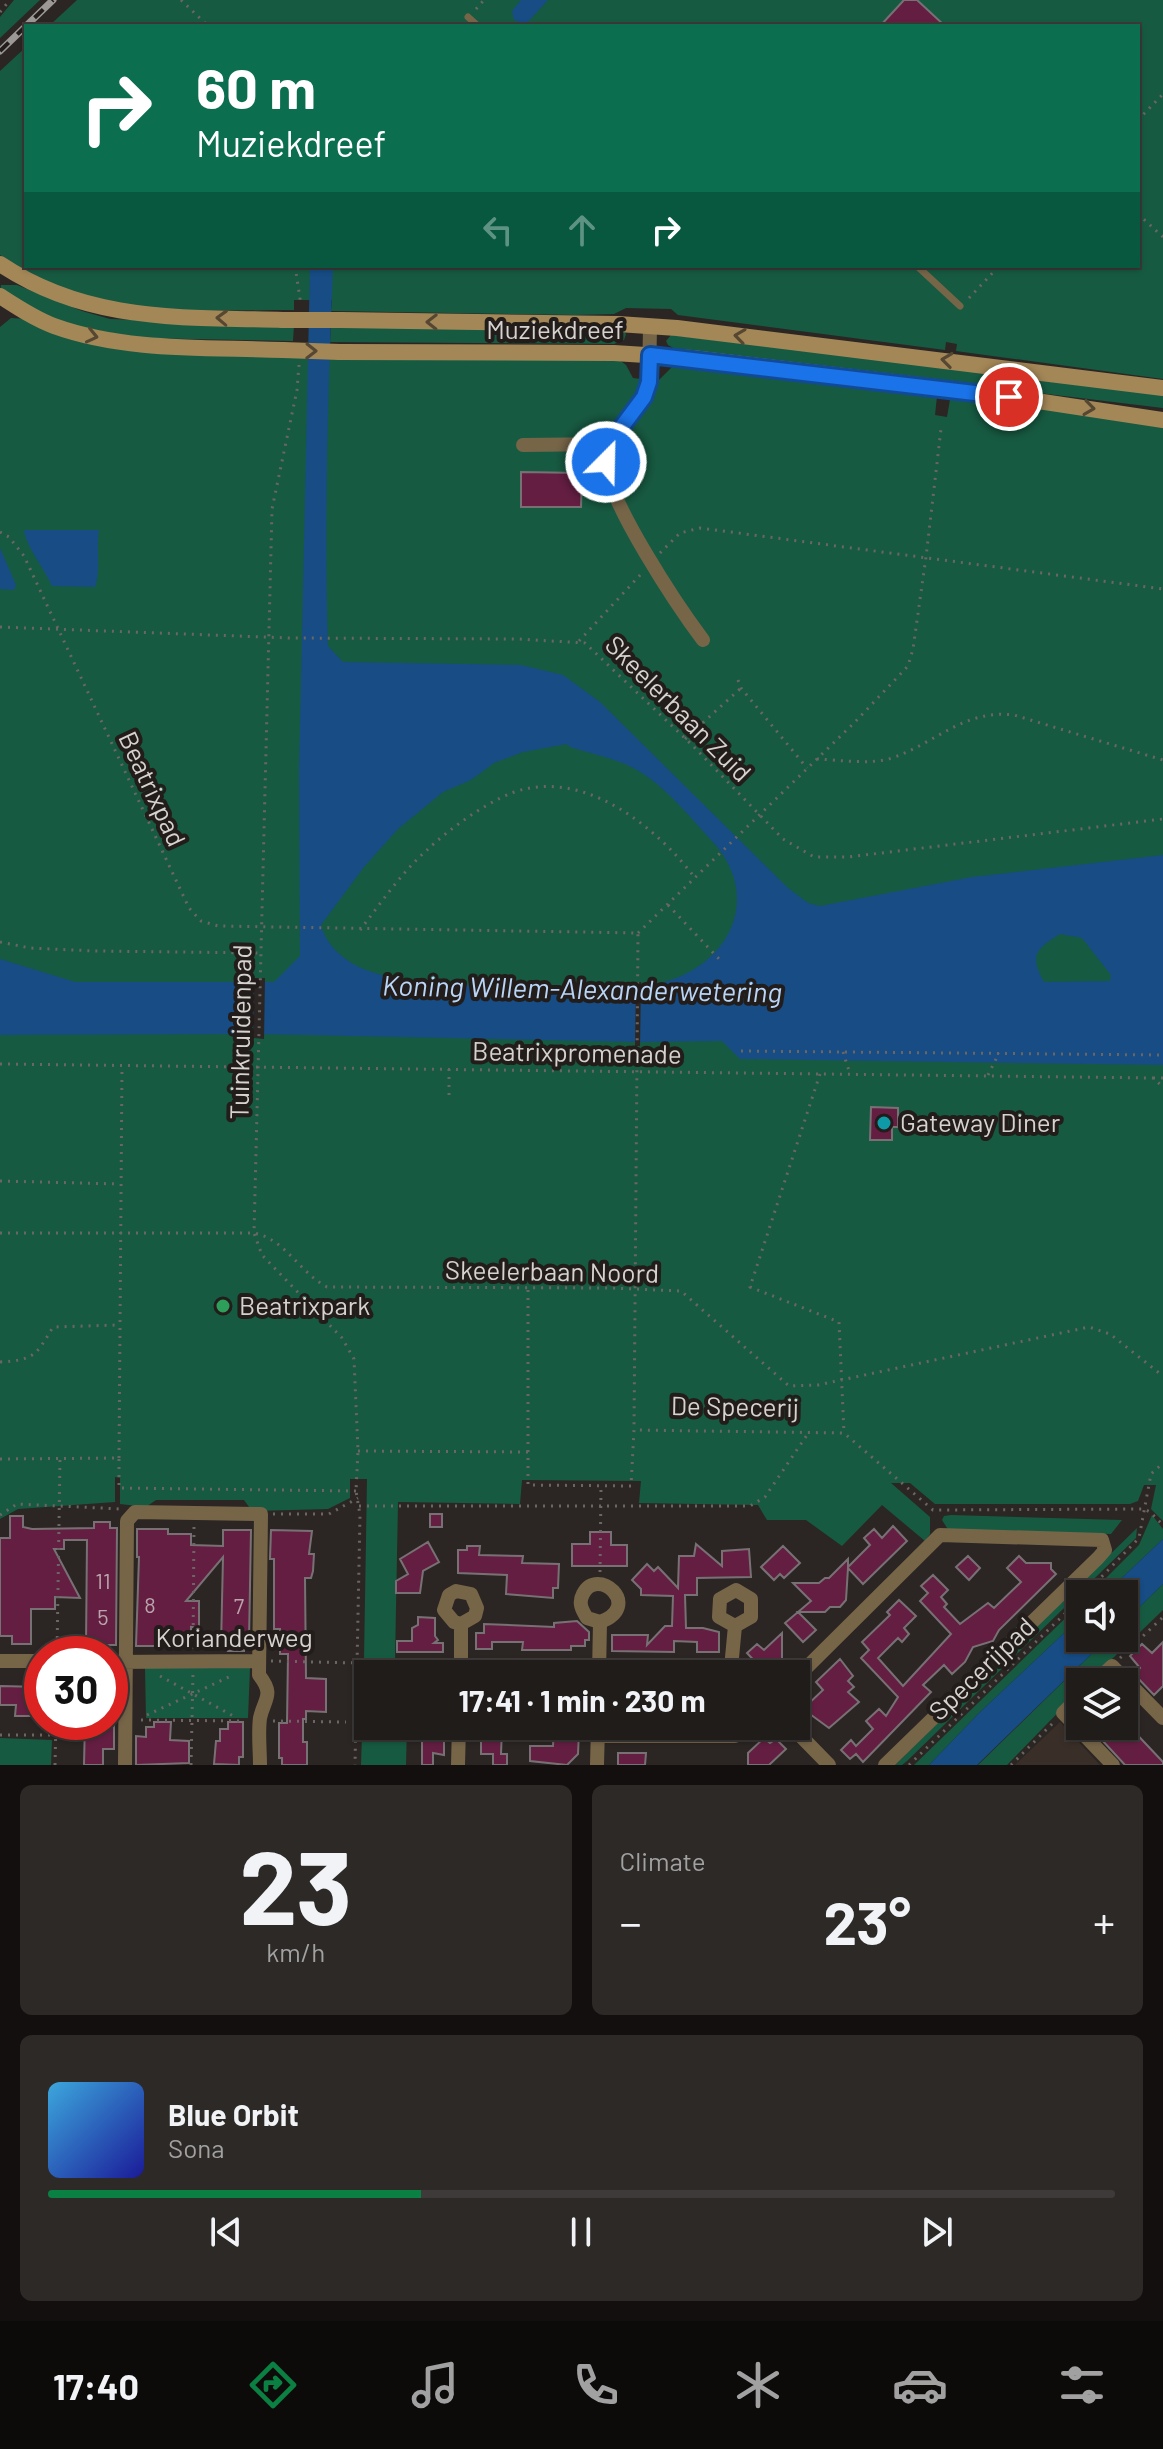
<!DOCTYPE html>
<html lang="en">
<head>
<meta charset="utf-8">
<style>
	body { margin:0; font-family:Barlow,sans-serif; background:#2d2927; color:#f1f3f6; height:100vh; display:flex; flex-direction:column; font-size:30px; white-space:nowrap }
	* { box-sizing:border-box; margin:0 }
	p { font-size:26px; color:#a2a1a2 }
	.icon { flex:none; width:44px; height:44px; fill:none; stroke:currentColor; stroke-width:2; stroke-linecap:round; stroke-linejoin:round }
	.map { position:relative; height:1765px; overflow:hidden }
	.details { display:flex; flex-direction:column; gap:20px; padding:20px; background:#120f0e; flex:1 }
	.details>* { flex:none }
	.banner { position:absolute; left:24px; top:24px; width:1116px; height:244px; border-radius:0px; box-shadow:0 2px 6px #0004,0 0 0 2px #3d3a39; background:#0b6e4f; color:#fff; overflow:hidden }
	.controls { position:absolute; left:1066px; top:1580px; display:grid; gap:16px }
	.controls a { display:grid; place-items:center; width:72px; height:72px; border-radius:0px; background:#201c1a; box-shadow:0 2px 6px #0004,0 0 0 2px #3d3a39; font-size:40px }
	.speed { position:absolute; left:24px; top:1636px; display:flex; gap:16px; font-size:40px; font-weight:700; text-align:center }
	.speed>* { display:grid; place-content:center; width:104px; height:104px; border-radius:50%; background:#201c1a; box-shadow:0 2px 6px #0004,0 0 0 2px #3d3a39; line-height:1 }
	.speed .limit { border:12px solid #d22; background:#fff; color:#111 }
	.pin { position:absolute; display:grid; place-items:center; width:68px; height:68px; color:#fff; margin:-34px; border:4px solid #fff; border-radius:50%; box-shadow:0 2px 8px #0007 }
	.me { position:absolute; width:88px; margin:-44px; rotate:23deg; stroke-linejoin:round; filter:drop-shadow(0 0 6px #0008) }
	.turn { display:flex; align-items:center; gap:28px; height:168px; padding:0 40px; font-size:36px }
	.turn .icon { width:104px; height:104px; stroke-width:2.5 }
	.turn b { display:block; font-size:56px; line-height:68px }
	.lanes { display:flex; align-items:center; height:76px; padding:0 40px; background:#0003; justify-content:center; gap:40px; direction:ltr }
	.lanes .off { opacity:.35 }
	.big { font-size:60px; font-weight:700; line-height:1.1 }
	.details .card { flex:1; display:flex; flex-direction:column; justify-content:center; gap:12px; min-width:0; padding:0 28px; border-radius:12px; background:#2d2927 }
	.details .dial { align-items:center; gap:0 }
	.dial b { font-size:104px; line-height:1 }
	.song { display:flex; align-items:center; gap:24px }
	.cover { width:96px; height:96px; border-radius:12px; background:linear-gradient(135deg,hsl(200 70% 55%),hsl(240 70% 35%)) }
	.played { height:8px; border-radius:4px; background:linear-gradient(90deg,#0b8043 35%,#3d3a39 35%) }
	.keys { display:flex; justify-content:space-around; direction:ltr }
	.heat { display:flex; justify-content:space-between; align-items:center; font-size:44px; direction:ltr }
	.details .tiles { flex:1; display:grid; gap:20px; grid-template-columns:1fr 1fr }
	.card:last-child { grid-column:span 2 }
	.trip { position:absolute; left:354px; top:1660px; width:456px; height:80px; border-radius:0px; background:#201c1a; box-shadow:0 2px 6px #0004,0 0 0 2px #3d3a39; font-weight:700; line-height:80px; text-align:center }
	.tab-bar { display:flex; height:128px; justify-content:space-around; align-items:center; background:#0d0b0a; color:#a2a1a2 }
	.tab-bar .icon { width:56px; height:56px }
	.tab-bar .current { color:#0b8043 }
	.tab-bar b { font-size:36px; color:#f1f3f6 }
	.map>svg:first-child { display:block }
	.built { fill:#3a2f28 }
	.green { fill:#175a42 }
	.water { fill:#174c84; fill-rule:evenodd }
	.pier { fill:#2b2623 }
	.building { fill:#641e42; stroke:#787174; stroke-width:2 }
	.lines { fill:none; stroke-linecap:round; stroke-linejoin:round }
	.path { stroke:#6b6663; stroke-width:3; stroke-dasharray:2 6; stroke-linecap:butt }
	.lane { stroke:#776548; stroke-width:7 }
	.street { stroke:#776548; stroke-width:14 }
	.secondary { stroke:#a48757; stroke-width:16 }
	.rail-casing { stroke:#9c9895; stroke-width:7 }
	.rail { stroke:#221d1a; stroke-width:4; stroke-dasharray:12; stroke-linecap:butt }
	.secondary-bridge { stroke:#a48757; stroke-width:16 }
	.oneway { stroke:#564732 }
	.route-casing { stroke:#114b97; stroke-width:20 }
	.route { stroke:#1a73e8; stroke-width:14 }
	.culture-dot { fill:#0f9aa8; stroke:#221d1a; stroke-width:3 }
	.leisure-dot { fill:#2e9e5b; stroke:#221d1a; stroke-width:3 }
	.labels { text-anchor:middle; stroke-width:8; stroke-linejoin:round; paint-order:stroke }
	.number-label { font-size:22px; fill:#baa5ac }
	.street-label { font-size:26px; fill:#d6d2d0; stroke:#221d1a }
	.poi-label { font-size:26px; fill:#d6d2d0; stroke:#221d1a; text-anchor:start }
	.water-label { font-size:28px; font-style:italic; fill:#b9d5f7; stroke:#221d1a }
</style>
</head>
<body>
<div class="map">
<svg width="1163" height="1765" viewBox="0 0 1163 1765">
	<rect width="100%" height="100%" fill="#2b2623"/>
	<path class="built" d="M1060,1722L1100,1765H1015Z"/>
	<path class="green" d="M14,0H40L0,38V17Z
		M77,0H1163V379L956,351L957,344L946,342L945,350L678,315L671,309L626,308L614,314L575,315L331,311L332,300H294V310C190,310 89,322 0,255V71L26,47V266H1138V26H49Z
		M1,285H17L82,311L110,319L294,325L293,341L137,338L66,324L0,292Z
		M11,318L27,319L90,341L618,359L626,365L633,378L658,381L674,365L691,363L937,396L935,415L947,417L951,394L1163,420V1521L1151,1509L1156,1485H1144L1138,1501L1130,1504H935L910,1483H891L930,1517V1534L925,1541L882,1505L842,1546L806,1520H767L758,1505L639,1503L641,1481L522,1480L520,1504L398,1502L395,1661L364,1660L367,1479H350V1498L328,1509L252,1511L244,1500H156L146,1507L120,1504V1478L115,1477V1502L18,1509L0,1519V327Z
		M331,326L622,329L626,334L624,340L614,344L330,342Z
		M671,335L1163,392V408L675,349L668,345L666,341Z
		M951,1515L1122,1520L1111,1534L949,1531L942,1520L944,1516Z
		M1152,1515L1163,1529V1539L1105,1594H1090L1139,1545Z
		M1137,1528L1136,1538L907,1761L902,1765H895Z
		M1163,1584V1610L1088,1682H1080V1690L1007,1765H978L1108,1638H1124V1622Z
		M1080,1604V1618L979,1713L929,1765H914Z
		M145,1668H250L248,1718H146Z
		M364,1674H396H368V1726H407L406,1765H361Z
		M605,1726H734L727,1730Z
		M0,1738L52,1740L51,1765H0Z"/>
	<path class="water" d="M521,0H548L526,24L514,20L512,11Z
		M310,266H333C328,392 324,519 328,646L343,662L521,665L563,675L600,702L788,888L808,903L820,906L972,877L1163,855V1065L740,1059L722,1041L637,1042L252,1034L0,1035V959L75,982H274L300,956L299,771ZM567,744L570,747C589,753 609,757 627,765C661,780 688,815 712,841C764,897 729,967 660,983C625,991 583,986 546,985C492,984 423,990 372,972C349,965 327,948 321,925L364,867L398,829L443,792L471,780L494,763L523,752ZM1060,934L1082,938L1111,975L1110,981L1044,982C1029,955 1036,949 1060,934Z
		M24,530H99C96,547 101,573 95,587L52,586C44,567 27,549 24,530Z
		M0,548L16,585L14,590L0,589Z
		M1163,1539V1584L1124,1622V1594H1105Z
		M1080,1618V1638H1108L977,1765H929L979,1713Z"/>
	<path class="pier" d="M254,978H265L264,1039L253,1038Z
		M636,982H641L640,1046H635Z"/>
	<path class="building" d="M904,0H917L945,26H880Z
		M521,472L582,473L581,507H521Z
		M871,1107L898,1108V1127H892V1140H870Z
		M430,1514H442V1527H430Z
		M10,1516H23V1527L32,1529L94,1528V1522H110V1528H117L116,1645H86L87,1540H64V1549H54L80,1598L55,1597V1609H31V1644H12V1636H0V1538H10Z
		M893,1526L907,1541L863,1584L848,1568L846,1600L840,1607H830L825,1612H798L816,1630L803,1642L785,1623L811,1601L793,1583H819L825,1578H829L848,1559V1567L870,1545L864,1538L874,1529L882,1538Z
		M137,1529H168V1534H191V1545L223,1546V1530H251L249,1641H244V1651H228L229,1647H221L223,1557L186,1601H199V1628L191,1627V1640H172V1646H136L139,1557H137Z
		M271,1530L312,1531L309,1554H314L313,1571L311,1578H305L306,1678L326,1679V1712L306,1711V1719H303V1742H307V1765H282V1758H279V1723H287L288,1654H280V1629H274V1559H270Z
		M590,1532H611V1545H627V1566H572V1544H590Z
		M428,1542L439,1562L423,1571L420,1593H396V1581L408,1574L400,1559Z
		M696,1544L722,1566V1551L749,1549L751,1577L697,1578V1595H685L686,1628H703L719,1632V1652H697V1642L674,1641V1652L612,1651V1635H648L647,1645L665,1626H672L673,1596L641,1595V1589L632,1580L647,1564L654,1571L658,1567L678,1588L679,1556H694Z
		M467,1546H480L479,1555L523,1556L522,1563L559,1564L558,1588H553V1598L506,1594L507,1575L458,1573V1550H467Z
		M783,1546L800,1563L784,1578L780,1574L774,1580L761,1567Z
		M968,1556L980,1568L969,1580L956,1567Z
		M1019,1556L1026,1563H1051V1569L1056,1574L999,1630L993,1641L973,1647L965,1662L952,1674L944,1665L923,1685L931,1692L863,1762L856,1754L850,1759L841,1750L851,1740L856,1746L873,1729L866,1721L879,1709L886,1716L898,1697L861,1658L869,1650L862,1642L890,1615L887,1612L899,1600L916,1616L904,1628L909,1634L902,1642L898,1638L878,1658L903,1686L951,1634L920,1601L928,1593L921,1586L933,1575L948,1590L941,1597L947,1604L944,1607L960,1624L988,1603L994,1608L1021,1582L1007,1568Z
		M418,1617L435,1618V1636L438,1640L434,1643H443V1652H397V1641H412V1628L418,1625Z
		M577,1621L589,1632V1640H585V1646H571V1650H522L523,1642H492V1649H476V1633H484V1624L554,1627V1623Z
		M782,1633V1658L786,1662L775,1673L766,1663L761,1668L747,1653L757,1644L764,1650Z
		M1163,1642V1686L1154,1695L1134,1674L1140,1668L1130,1656L1142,1644L1152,1653Z
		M840,1659L853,1676L848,1681L854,1687L848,1692L859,1702L829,1728L803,1709L823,1690L816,1682Z
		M0,1686L42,1687V1716H15L16,1705H0Z
		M85,1722H114V1749H103V1765H84Z
		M154,1722H171L170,1740L189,1741V1763L136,1765V1736L146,1737V1727H154Z
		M228,1722H243V1757H239V1765L214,1764L216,1741H220V1729H228Z
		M554,1726H568V1731H579L578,1754L567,1765L530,1761V1746H553Z
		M1089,1726H1129L1163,1762V1765H1125Z
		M422,1727L444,1728V1755L433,1753V1765H422Z
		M481,1728L502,1729L501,1754H507V1765H493V1754H481Z
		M764,1738L770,1743L776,1739L786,1749L769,1765H748V1753Z
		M618,1753H646L645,1765H618Z"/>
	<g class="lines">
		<path class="path" d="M181,0L208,26
			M476,9L484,0
			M0,12L10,0
			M1138,120L1163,94
			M1138,214L1163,237
			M295,266L301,305
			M969,298L999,266
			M299,365L297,390L272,509L254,1233L262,1255L342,1338L354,1359L358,1451L356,1491L360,1515L355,1765
			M0,532L9,537L24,556L189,908L201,921L218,926L638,933L634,1430
			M660,553L680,533L700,528L1163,589
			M0,627L290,638L518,639L585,643L691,744L783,839L814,857H848L1163,819
			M579,641L642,573
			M738,680L741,688L807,768
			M685,739L741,688
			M817,759C840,760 871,765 892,758C936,743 964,709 1014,715L1163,760
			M668,905L721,961
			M360,930C381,903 401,873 427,850C449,829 495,795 525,789C591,774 658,829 695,878
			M638,933L855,722L908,666L913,649L926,557L941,429
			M0,942L30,948L95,951L261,953
			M741,1051L1163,1055
			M843,1052L850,1074
			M0,1064L1153,1078L1163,1087
			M449,1069V1101
			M820,1074L750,1287L839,1322L844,1433
			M988,1075L999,1053
			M1153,1078H1163
			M0,1181L120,1184
			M0,1233H254C285,1239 299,1272 327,1287L611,1288L681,1291L789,1386L818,1385L1089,1327L1110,1334L1163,1376
			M0,1362C35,1360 36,1355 53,1327L118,1325
			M358,1451L528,1452V1485L631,1486L634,1430L844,1433L933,1510L1144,1509L1150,1512L1163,1525
			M528,1452V1288
			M119,1458L122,1066
			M0,1459L119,1458V1488L356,1491
			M359,1506H750L765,1497L809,1432
			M273,1514H329L358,1498
			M0,1515L17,1504L121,1509
			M600,1572L601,1488
			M1085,1594L1139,1538L1151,1474L1163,1463
			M193,1649L194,1525
			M57,1654L60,1458
			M1120,1658L1163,1617
			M271,1661L448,1665
			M160,1676L237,1718
			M147,1715L231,1676
			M141,1720L245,1721
			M273,1721L346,1722
			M0,1735H56
			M55,1765L56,1722
			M191,1765L193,1673
			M909,1765L1080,1599
			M1011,1765L1054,1722"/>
		<path class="lane" d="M468,17L478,26
			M738,266H740
			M917,266L960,306"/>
		<path class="street" d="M609,444C608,450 606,457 606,462C606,499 679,608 703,640
			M523,445L609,444L626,418L637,409L649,382L650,326
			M0,1661H42
			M110,1662L259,1661
			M461,1665V1624L475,1616L477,1608L471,1594L456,1591L449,1595L444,1610L454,1622L461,1624
			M731,1668L735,1626L719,1617L720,1599L736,1590L751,1599V1617L735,1626
			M460,1674L461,1665L731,1668L737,1674
			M599,1674L600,1622L587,1618C582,1610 578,1603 583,1594C597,1565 644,1606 600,1622
			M796,1678L940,1535L1102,1540L1105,1550L1098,1558L885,1765
			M1095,1682L1112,1666L1163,1718
			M1080,1696L1063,1713L1113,1765
			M791,1726L829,1765
			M598,1736H735L746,1726
			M125,1765L127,1521L135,1512L261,1514L259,1675C275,1695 264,1699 260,1718C258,1733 260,1750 260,1765
			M458,1765L459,1726
			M597,1765L598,1726"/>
		<path class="secondary" d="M0,264C88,323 182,317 283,320
			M0,296C17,307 35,319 54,326C126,352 208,347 283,350
			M341,320L618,324L677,328L1163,388
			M340,352L614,353L692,358L978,392L1163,420"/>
		<g class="rail-casing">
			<path id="rail" d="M0,51L53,0"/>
		</g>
		<use href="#rail" class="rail"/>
		<path class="secondary-bridge" d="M283,320H341
			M283,350L340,352"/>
	</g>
	<defs><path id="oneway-chevron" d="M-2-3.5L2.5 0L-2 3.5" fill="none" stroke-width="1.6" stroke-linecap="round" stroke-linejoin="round" transform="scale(2)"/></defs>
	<g class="oneway">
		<use href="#oneway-chevron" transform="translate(222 318) rotate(-178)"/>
		<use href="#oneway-chevron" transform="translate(432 322) rotate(-179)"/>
		<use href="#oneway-chevron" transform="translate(92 336) rotate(13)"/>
		<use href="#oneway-chevron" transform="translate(740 336) rotate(-172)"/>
		<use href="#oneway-chevron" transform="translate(311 351) rotate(1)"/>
		<use href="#oneway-chevron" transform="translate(947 360) rotate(-173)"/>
		<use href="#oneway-chevron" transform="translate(1089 408) rotate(8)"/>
	</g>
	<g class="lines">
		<g class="route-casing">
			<path id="route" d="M606,462L609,444L644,397L649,382L650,355L1009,397"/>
		</g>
		<use href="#route" class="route"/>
	</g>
	<circle class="culture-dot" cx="884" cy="1123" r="8"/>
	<circle class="leisure-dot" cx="223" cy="1306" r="8"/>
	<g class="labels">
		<g class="number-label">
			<text x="103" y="1589">11</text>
			<text x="150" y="1613">8</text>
			<text x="239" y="1614">7</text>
			<text x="103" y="1625">5</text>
		</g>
		<g class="street-label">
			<text x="555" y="339">Muziekdreef</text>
			<text transform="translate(678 709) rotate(45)" y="9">Skeelerbaan Zuid</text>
			<text transform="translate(152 789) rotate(65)" y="9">Beatrixpad</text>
			<text transform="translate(241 1032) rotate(-89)" y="9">Tuinkruidenpad</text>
			<text transform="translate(577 1053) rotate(1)" y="9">Beatrixpromenade</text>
			<text transform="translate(552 1272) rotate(1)" y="9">Skeelerbaan Noord</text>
			<text transform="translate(735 1407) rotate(1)" y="9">De Specerij</text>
			<text x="234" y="1647">Korianderweg</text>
			<text transform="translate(982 1669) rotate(-44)" y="9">Specerijpad</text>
		</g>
		<g class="poi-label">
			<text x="900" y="1132">Gateway Diner</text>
			<text x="239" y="1315">Beatrixpark</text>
		</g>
		<g class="water-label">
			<text transform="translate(582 989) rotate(1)" y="10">Koning Willem-Alexanderwetering</text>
		</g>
	</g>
</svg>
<div class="controls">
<a><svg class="icon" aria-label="sound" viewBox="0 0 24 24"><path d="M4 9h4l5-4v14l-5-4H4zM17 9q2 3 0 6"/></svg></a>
<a><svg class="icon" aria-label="layers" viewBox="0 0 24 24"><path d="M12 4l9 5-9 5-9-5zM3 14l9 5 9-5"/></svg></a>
</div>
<div class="speed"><div class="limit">30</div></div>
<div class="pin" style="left:1009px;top:397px;background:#d93025"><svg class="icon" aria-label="arrive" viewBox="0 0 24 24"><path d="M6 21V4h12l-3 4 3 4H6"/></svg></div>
<svg class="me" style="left:606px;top:462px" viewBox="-20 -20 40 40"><circle r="17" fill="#1a73e8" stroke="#fff" stroke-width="3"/><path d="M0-11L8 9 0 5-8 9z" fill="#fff"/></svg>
<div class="trip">17:41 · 1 min · 230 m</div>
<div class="banner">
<div class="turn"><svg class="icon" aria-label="right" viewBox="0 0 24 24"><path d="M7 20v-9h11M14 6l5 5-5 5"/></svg><div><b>60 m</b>Muziekdreef</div></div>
<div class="lanes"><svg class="icon off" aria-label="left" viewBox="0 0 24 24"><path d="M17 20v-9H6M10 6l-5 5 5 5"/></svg><svg class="icon off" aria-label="ahead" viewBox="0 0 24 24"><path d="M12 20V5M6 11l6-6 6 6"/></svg><svg class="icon" aria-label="right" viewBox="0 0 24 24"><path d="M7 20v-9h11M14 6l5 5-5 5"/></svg></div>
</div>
</div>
<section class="details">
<div class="tiles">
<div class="card dial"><b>23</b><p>km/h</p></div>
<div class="card"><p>Climate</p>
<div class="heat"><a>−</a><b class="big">23°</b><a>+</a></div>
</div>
<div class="card">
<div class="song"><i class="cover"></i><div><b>Blue Orbit</b><p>Sona</p></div></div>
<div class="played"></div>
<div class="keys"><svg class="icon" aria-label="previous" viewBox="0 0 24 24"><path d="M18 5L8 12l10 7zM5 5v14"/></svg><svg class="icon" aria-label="pause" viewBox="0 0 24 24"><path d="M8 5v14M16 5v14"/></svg><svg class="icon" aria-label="next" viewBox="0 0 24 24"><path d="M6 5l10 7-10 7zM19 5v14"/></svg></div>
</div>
</div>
</section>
<nav class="tab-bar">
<b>17:40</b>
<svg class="icon current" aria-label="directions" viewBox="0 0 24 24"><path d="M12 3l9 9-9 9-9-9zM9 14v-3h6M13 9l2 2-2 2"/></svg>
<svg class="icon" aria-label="music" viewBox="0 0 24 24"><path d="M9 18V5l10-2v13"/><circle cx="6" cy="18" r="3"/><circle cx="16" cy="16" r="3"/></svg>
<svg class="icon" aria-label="phone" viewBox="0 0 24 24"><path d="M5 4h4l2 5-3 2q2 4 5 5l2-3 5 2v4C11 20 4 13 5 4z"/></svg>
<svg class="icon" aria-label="climate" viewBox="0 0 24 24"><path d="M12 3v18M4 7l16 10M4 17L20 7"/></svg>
<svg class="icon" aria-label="car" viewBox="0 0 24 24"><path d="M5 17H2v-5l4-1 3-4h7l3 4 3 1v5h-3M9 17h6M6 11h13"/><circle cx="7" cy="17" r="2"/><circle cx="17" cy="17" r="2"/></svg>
<svg class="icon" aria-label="filters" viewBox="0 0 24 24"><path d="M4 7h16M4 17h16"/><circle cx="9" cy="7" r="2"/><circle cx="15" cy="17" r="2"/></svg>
</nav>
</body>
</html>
